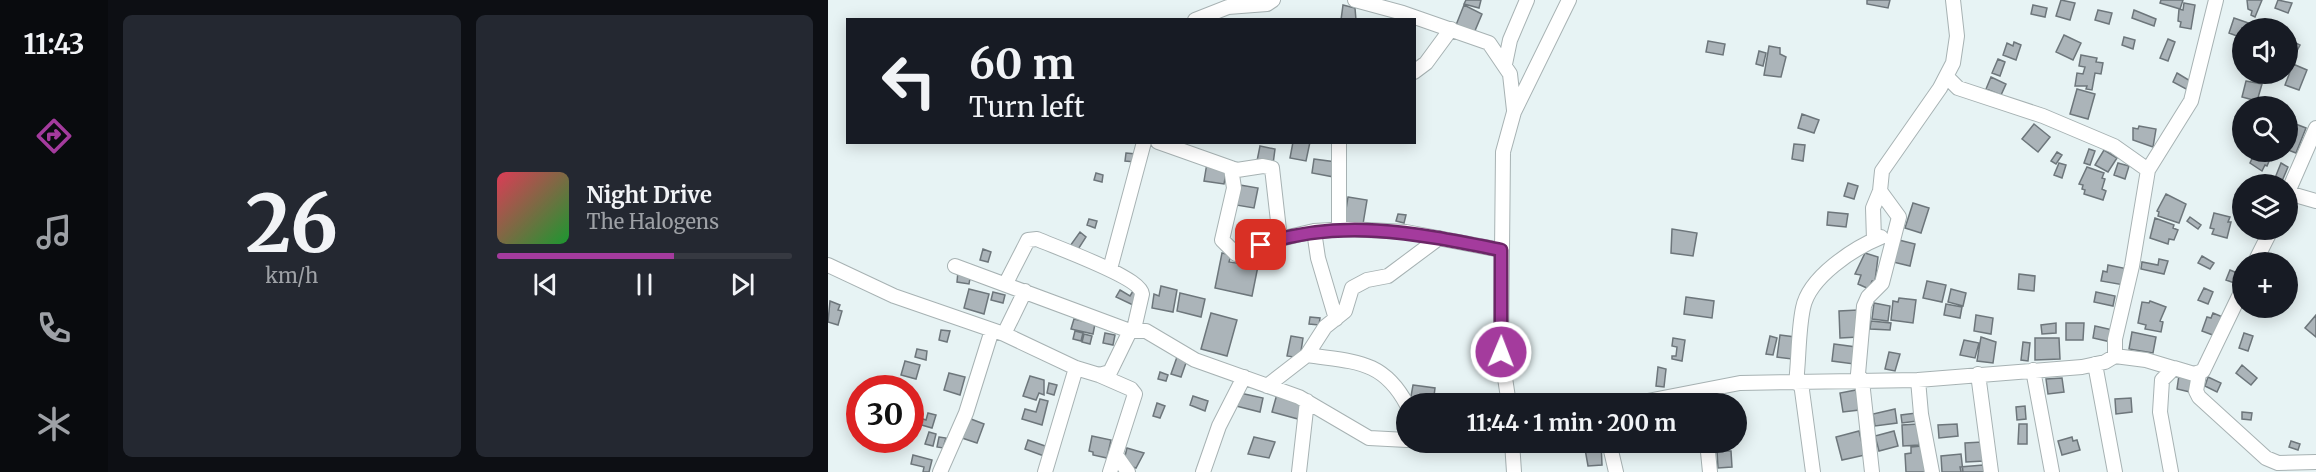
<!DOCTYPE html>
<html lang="en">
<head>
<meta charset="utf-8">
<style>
	body { margin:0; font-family:Merriweather,serif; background:#242831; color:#f1f3f6; height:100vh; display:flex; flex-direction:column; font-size:22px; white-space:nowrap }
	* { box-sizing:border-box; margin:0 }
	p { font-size:20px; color:#9ea1a6 }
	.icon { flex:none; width:33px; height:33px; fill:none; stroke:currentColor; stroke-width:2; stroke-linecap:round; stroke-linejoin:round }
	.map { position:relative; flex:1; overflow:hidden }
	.drawer { display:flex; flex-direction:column; gap:15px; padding:15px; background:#0d0f14; width:720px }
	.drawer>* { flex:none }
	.guide { position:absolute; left:18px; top:18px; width:570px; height:126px; border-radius:0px; box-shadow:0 3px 15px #0003; background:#171b24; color:#f1f3f6; overflow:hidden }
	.buttons { position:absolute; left:1404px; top:18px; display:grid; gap:12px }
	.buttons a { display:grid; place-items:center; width:66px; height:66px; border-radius:50%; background:#171b24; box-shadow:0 3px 15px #0003; font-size:30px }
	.speed { position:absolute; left:18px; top:375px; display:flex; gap:12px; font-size:30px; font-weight:700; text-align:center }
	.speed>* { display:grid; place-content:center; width:78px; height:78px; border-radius:50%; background:#171b24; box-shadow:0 3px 15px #0003; line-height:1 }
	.speed .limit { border:9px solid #d22; background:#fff; color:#111 }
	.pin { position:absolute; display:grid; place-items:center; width:51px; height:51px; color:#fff; margin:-26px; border-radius:12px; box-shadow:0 3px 9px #0006 }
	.me { position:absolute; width:66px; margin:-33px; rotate:1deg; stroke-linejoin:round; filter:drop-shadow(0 0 4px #0008) }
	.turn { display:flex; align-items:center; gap:21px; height:126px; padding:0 24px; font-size:27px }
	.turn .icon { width:78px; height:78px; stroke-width:2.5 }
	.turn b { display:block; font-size:42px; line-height:51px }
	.drawer .widget { flex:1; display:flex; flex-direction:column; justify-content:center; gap:9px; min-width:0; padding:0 21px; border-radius:9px; background:#242831 }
	.drawer .dial { align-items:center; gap:0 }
	.dial b { font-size:78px; line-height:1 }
	.song { display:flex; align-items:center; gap:18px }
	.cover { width:72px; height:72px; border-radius:9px; background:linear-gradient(135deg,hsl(350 70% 55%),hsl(130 70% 35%)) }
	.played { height:6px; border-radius:3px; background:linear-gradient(90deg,#a43b9d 60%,#363941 60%) }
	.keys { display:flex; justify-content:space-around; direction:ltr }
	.drawer .tiles { flex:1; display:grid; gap:15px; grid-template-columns:repeat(2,1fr) }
	.trip { position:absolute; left:568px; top:393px; width:351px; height:60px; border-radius:30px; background:#171b24; box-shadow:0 3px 15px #0003; font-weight:700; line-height:60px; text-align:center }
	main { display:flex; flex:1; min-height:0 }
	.dock { display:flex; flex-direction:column; width:108px; justify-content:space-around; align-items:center; background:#090b0e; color:#9ea1a6 }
	.dock .icon { width:42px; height:42px }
	.dock .on { color:#a43b9d }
	.dock b { font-size:27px; color:#f1f3f6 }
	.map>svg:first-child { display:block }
	.building { fill:#abb4b9; stroke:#6d767b; stroke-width:1.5 }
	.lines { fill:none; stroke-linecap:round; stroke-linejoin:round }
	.minor-casing { stroke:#a7b2b3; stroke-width:16 }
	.minor { stroke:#fff; stroke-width:14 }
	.route-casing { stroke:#6b2666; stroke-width:15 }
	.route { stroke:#a43b9d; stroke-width:10 }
</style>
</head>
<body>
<main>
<nav class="dock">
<b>11:43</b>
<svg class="icon on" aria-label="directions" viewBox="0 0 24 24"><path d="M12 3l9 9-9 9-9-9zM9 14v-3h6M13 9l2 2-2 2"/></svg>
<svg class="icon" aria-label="music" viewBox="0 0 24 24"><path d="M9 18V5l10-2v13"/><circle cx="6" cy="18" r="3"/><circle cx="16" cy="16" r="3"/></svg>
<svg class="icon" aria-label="phone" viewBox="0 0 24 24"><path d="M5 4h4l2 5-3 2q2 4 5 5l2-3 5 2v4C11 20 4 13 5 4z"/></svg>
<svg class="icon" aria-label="climate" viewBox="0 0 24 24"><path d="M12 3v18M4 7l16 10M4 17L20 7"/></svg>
</nav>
<section class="drawer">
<div class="tiles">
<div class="widget dial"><b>26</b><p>km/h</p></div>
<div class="widget">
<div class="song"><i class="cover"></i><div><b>Night Drive</b><p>The Halogens</p></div></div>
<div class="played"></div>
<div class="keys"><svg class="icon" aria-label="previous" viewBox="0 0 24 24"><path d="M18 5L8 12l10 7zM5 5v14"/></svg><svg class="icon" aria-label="pause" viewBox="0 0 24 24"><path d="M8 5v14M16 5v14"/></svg><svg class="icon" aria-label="next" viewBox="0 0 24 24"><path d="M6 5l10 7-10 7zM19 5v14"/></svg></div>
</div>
</div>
</section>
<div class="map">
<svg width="1488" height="472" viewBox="0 0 1488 472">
	<rect width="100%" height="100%" fill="#e7f3f4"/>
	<path class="building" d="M638,0H653L651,8L636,4Z
		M1039,0H1062L1060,8L1039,4Z
		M1233,0L1247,3L1242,20L1228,16Z
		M1333,0H1355L1352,9L1332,3Z
		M1419,0H1434L1427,17L1423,15L1424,11L1420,9Z
		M1450,0L1464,3L1460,13L1447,8Z
		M1356,3L1367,5L1363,29L1352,27L1353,22L1350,21L1351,9L1355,10Z
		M515,5L527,8L528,20H513Z
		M636,5L654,14L646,33L628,25Z
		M1205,5L1219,8L1217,17L1203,14Z
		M1270,10L1284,13L1281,24L1267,20Z
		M1306,10L1328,19L1326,26L1304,18Z
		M1406,18L1432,27V28H1414V38L1401,33Z
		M1236,35L1253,43L1245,60L1228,52Z
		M1296,37L1307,40L1305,49L1294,45Z
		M1340,39L1347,42L1340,61L1332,58Z
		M1462,40L1472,45L1460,68V45Z
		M880,41L897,44L895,55L878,52Z
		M1186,42L1193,45L1188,60L1175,55L1179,43L1185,46Z
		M941,46L952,48V54L958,57L953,77L936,75Z
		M931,51L938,53L935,66L928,64Z
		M1253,55L1269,58L1268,62L1275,63L1273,74L1267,73L1264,90L1258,89L1259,86H1247L1249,73L1255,74L1257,67L1251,66Z
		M1170,59L1177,62L1172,76L1164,73Z
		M1465,64L1479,70L1471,90L1457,85Z
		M1349,73L1364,82L1360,90L1345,82Z
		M1163,77L1178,84L1173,95L1158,89Z
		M1418,81L1434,84L1429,101L1414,97Z
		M1249,89L1267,94L1260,119L1242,114Z
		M974,114L991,120L986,133L970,128Z
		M1465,123L1478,128L1468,153L1460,150V136Z
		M1206,124L1222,137L1210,152L1194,139Z
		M1311,126L1328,129L1325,147L1305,140V128L1310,129Z
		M465,142H482L478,161L462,158Z
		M966,144L977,145L975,161L964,159Z
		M432,146L447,149L445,164L429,161Z
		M1261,149L1267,151L1262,165L1256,163Z
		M1276,150L1289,158L1280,172L1267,165Z
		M1229,152L1234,155L1228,164L1223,161Z
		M1427,152H1445L1439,166L1437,165L1434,171L1422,163Z
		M298,153L308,154L307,162L297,161Z
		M486,159L508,162L506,177L484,173Z
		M379,163L399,166L396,184L376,181Z
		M1231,163L1238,165L1234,178L1226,175Z
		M1290,163L1301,166L1297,179L1286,175Z
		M1453,163L1460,167L1454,181L1447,178Z
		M1259,167L1276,173L1274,178L1277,179L1274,189L1278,191L1275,200L1256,194L1257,190L1254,189L1255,185L1251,184Z
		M268,173L275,175L274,182L266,180Z
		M1020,183L1030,186L1026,199L1016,196Z
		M412,185L430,188L426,208L408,205Z
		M1338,194L1358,204L1351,223L1330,216L1331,212L1329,211Z
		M520,197L539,200L535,224L516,222Z
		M1085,203L1101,208L1093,233L1077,228Z
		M1000,212L1020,214L1018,227L999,225Z
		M1386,213L1402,217L1400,222H1403L1399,238L1384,234L1386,229L1382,228Z
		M570,214L578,215L576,223L568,221Z
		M1362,217L1373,225L1370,229L1359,221Z
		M1327,218L1346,225L1345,228L1350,230L1346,240L1341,239L1340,244L1322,238Z
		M261,219L269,221L267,228L259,225Z
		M844,229L869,233L865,256L843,253Z
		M252,232L258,237L249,251L242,246Z
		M1067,239L1087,244L1082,266L1065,262Z
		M155,249L163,252L160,262L152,260Z
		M394,253L403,255L401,262L414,264L415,257L431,261L424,296L387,288Z
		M1037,253L1050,257L1047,281H1044L1041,289L1030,284L1033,275L1027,274Z
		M1374,256L1386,263L1382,269L1370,263Z
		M1331,259L1340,261L1336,274L1313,269L1314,262L1330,265Z
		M1280,265L1300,269L1296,285L1273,281L1275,271L1279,272Z
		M1402,270L1414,275L1412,285L1398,280Z
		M130,271L143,273L141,284L129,282Z
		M1191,274L1207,276L1206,291L1190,289Z
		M1099,281L1118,285L1114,302L1095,298Z
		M333,286L349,290L345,312L324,308L326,294L331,296Z
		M1376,288L1385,292L1380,304L1370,300Z
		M141,289L161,294L156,314L136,308Z
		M1123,289L1138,293L1135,306L1120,302Z
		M292,290L302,296L305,291L311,294L305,305L288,297Z
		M165,292L177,295L175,303L163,300Z
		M1268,292L1287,296L1285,306L1266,302Z
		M352,293L377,299L373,317L349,311Z
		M858,297L886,301L884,318L856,314Z
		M1071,298L1088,300L1085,323L1063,320L1065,301L1070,302Z
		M2,301L12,305L10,310L14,311L10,325L0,322Z
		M1322,301L1338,307L1332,321L1335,322L1333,332L1317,329L1318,325L1310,323L1314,302L1321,303Z
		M1046,303L1062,306L1060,321L1044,319Z
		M1118,304L1134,307L1132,318L1116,315Z
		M1030,310L1031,337L1012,338L1011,311Z
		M383,313L409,320L399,356L373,349Z
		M1385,313L1397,318L1390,337L1374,331L1379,317L1383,318Z
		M1148,315L1165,318L1163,334L1146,331Z
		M1488,315V337L1477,328Z
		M482,317L492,318L491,325L481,324Z
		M246,319L267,324L265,334L243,329Z
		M1043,321L1063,323L1062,330L1042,329Z
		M1228,323V333L1214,334L1213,325Z
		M1238,323H1256L1255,340H1238Z
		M1267,326L1285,330L1283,342L1265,338Z
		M113,330L122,331L119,342L111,340Z
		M247,331L255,333L253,341L245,339Z
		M1304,332L1328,337L1325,353L1301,349Z
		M277,333L287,335L285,345L275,343Z
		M1416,333L1425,336L1420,351L1411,348Z
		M256,334L264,336L262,344L254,342Z
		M952,335L967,337L964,359L949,357Z
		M463,336L475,338L472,358L459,356Z
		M942,336L949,338L945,355L938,354Z
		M1153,337L1168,342L1165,363L1149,361Z
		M845,338L857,340L854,361L844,359V356H848L849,347L844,346Z
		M1207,338H1231L1232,359L1207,360Z
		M1136,340L1151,343L1147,358L1132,355Z
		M1195,342L1202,343L1200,361L1193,360Z
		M1006,344L1028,347L1026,364L1004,361Z
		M89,349L99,351L98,360L87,357Z
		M1061,352L1072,354L1067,371L1057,369Z
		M349,357L359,360L353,377L343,374Z
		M77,361L92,365L88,379L73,375Z
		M1414,365L1429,378L1423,385L1408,373Z
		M830,367L838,369L836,387L828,386Z
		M332,372L340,375L338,381L330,379Z
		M121,373L137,377L132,395L116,390Z
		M1351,375L1364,380L1362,392L1349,389Z
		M202,376L216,380V395L211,393L208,400L195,396Z
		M1380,377L1393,383L1389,392L1377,386Z
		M1234,378L1236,392L1220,394L1218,379Z
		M221,383L229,385L226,395L219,393Z
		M585,385L607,388L605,404L582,402Z
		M1028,390L1031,410L1015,412L1012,393Z
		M412,393L435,398L432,412L408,406Z
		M449,394L475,401L470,419L444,412Z
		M82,395L90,397L84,419H82Z
		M365,396L380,401L377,411L362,405Z
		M1303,398L1304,412L1288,414L1287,399Z
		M212,399L220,401L214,425L194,419L197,409L208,412Z
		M329,403L337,406L332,418L325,416Z
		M1197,406L1198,419L1189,420L1188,407Z
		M1067,409L1069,423L1047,426L1045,414Z
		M1414,412L1424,413L1423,420L1414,419Z
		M100,413L108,415L104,428L90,424L92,418L98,420Z
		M1088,413L1089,421L1074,423L1073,415Z
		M143,419L156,424L149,443L134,438Z
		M1090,424L1091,445L1075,446L1074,425Z
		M1129,424L1130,436L1111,438L1110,425Z
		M1191,424H1199V444H1190Z
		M1031,431L1037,455L1014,460L1008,437Z
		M1066,431L1070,446L1051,451L1047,436Z
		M101,432L108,434L105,446L97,444Z
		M264,436L283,440L279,458L265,455V452L261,451Z
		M111,437L118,438L115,448L109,447Z
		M426,437L447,442L441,458L420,454Z
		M1244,437L1245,441L1249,440L1252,450L1234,455L1230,441Z
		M200,440L220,447L216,456L197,449Z
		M1463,441L1472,444L1470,450L1461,447Z
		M752,442V450L735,452V443Z
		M773,442L774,465L760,466L757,449L759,443Z
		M794,442H809L810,450L800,452L799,446L794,447Z
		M1154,442L1156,461L1138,462L1137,443Z
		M1094,446L1096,467L1099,466L1100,472H1078L1077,454L1083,453V447Z
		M299,448L316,453L308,468L295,464Z
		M889,451H903L904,467L890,468Z
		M1133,454L1135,472H1114L1113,456Z
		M85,455L104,460L101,472H95L96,467L83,464Z
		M1155,465L1156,472H1133L1132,467Z"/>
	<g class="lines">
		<g class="minor-casing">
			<path id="minor" d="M527,0L575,13L661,43L682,74L686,110
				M367,20L400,7L439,4L445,0
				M677,64L682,40L699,0
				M586,72L598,63L623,29
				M1119,77L1130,88L1215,116L1286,146L1320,170
				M330,142L409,170L435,166L444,168L452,239
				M511,142V229
				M403,168L406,188L394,240L408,254L452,239L486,231L520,229L578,232L673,250
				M1460,192L1488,128
				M1460,193L1488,201
				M486,231L490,258L508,319
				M1046,240L1045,208L1052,191L1054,171L1112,88L1125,63L1129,36L1125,0
				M1427,262L1443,230
				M0,265L66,296L176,334L248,368L271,375L282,372L302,331H318L367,360L471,397L541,438L579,440
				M127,266L302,331
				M282,269L316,142
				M178,283L200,240L209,239C227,247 312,277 314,294L306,329
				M176,334L197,291
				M479,355C525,362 555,359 579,405
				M1287,356L1318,360L1348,369
				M1267,364L1287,472
				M1205,370L1224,472
				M1150,374L1163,472
				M1371,374L1368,391L1371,397L1438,458L1450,463L1488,462
				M271,375L303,389L307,394L282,472
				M1090,380L1093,414L1104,472
				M968,383C971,359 970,332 975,308C981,277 1026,248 1053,237
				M973,383L985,472
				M439,386L479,355L497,327L517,311L524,288L539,280L560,276L611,238
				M681,404L673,352L675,152L686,112L741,0
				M804,404L912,383L1090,380L1254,367L1277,362L1287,356V339L1304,266L1320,170L1363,101L1388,0
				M684,442L686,472
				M781,442L788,472
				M879,442L882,472
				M288,455L300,472
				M112,472L138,413L164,330
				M217,472L248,368
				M375,472L391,426L416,377
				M471,472L479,401
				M1044,472L1034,381L1030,374L1036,306L1040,297L1054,283L1071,217L1052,191
				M1343,472L1332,412L1334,380L1346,368L1366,374L1375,371L1414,290"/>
		</g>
		<use href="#minor" class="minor"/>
	</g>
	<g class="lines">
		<g class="route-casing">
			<path id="route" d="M433,245C513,217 592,234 673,250V352"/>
		</g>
		<use href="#route" class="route"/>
	</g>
</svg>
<div class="buttons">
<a><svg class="icon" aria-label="sound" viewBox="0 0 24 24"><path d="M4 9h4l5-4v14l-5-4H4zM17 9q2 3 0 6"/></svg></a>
<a><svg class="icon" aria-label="search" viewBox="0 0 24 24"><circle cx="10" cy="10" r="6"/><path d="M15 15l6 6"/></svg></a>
<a><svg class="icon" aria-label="layers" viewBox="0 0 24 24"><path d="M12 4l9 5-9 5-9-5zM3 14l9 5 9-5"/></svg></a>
<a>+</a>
</div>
<div class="speed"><div class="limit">30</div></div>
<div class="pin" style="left:433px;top:245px;background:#d93025"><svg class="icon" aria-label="arrive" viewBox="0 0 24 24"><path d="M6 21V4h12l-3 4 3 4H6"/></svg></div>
<svg class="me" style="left:673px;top:352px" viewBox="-20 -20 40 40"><circle r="17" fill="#a43b9d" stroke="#fff" stroke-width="3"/><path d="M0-11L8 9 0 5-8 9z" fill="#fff"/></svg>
<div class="trip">11:44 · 1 min · 200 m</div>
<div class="guide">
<div class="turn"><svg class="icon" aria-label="left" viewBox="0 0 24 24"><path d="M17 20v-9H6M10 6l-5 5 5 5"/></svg><div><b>60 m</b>Turn left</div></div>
</div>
</div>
</main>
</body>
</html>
